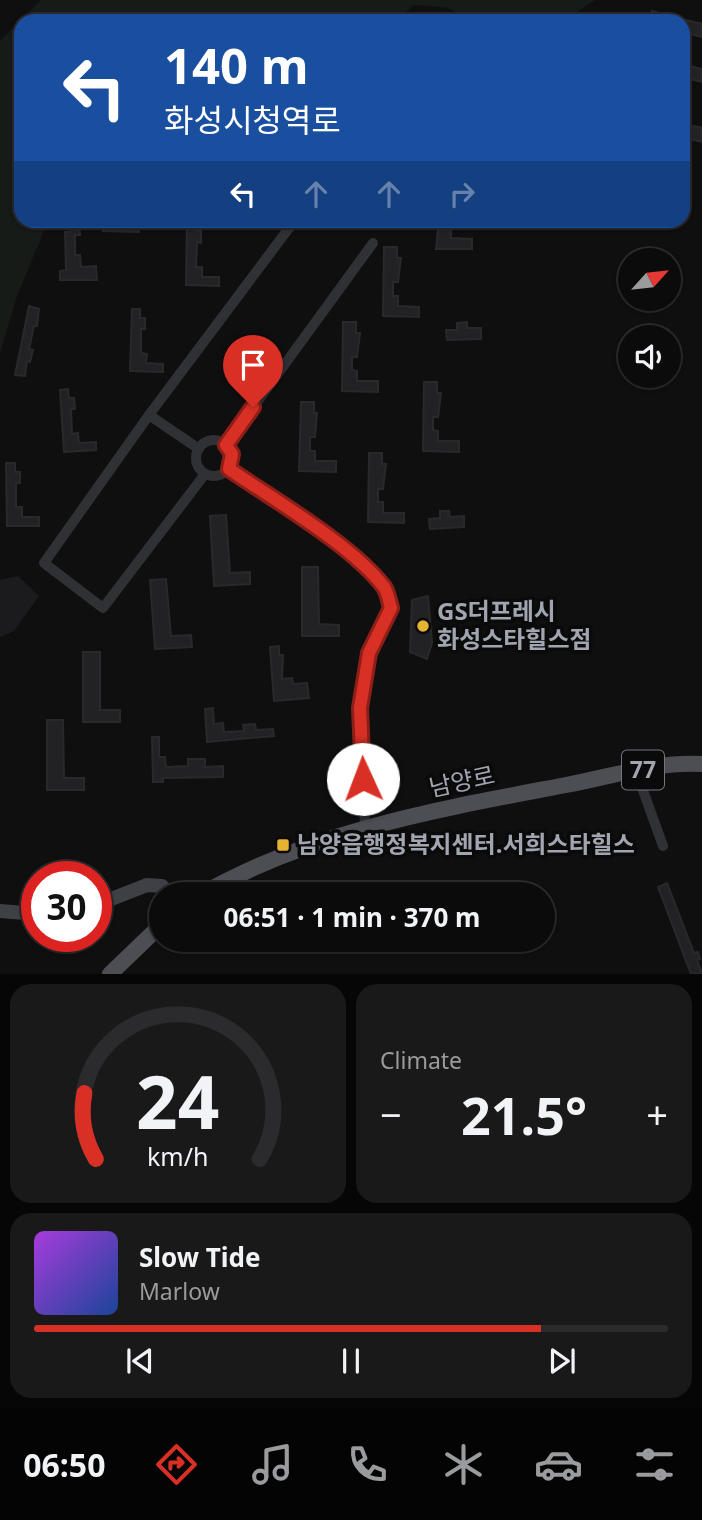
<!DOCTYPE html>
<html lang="en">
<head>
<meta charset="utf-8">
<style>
	body { margin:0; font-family:"Noto Sans","Noto Sans KR",sans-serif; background:#19191a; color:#f1f3f6; height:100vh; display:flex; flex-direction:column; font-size:26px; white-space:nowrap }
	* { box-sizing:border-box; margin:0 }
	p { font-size:23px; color:#9a9b9d }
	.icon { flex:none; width:38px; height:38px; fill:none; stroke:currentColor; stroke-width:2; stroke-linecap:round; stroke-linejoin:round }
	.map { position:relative; height:974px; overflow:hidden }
	.side { display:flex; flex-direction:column; gap:10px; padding:10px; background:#060607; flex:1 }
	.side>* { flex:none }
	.guide { position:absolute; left:14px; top:14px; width:676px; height:214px; border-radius:21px; box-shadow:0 2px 5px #0004,0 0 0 2px #2b2b2d; background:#1a4fa0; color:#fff; overflow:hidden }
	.needle { width:46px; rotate:63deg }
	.fabs { position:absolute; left:618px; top:248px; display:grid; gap:14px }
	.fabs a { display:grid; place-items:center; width:63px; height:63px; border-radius:50%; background:#0b0b0c; box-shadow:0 2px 5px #0004,0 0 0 2px #2b2b2d; font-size:35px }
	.speed { position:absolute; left:21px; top:861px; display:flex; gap:14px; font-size:35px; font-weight:700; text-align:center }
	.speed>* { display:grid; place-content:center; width:91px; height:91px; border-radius:50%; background:#0b0b0c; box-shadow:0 2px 5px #0004,0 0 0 2px #2b2b2d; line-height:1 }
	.speed .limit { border:10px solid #d22; background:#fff; color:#111 }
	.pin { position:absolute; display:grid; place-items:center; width:60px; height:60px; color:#fff; margin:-72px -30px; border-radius:50% 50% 50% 0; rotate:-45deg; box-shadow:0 0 7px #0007 }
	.pin .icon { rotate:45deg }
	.me { position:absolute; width:77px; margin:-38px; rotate:358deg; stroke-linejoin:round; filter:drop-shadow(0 0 5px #0008) }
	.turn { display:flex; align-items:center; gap:24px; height:147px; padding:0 35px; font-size:32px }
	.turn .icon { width:91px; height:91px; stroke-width:2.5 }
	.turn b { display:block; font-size:49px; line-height:60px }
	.lanes { display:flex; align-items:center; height:66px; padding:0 35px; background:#0003; justify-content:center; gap:35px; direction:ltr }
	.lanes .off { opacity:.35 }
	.big { font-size:52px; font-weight:700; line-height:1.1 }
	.side .card { flex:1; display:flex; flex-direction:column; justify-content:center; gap:10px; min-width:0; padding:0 24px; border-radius:21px; background:#19191a }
	.side .dial { align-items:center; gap:0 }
	.dial svg { height:182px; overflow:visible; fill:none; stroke:#2b2b2d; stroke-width:7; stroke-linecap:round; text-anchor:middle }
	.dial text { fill:#f1f3f6; stroke:none }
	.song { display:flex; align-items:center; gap:21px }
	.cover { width:84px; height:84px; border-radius:10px; background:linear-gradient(135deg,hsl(280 70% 55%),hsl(220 70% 35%)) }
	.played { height:7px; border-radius:4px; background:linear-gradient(90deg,#d93025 80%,#2b2b2d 80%) }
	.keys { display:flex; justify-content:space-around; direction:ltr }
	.heat { display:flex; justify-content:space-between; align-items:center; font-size:38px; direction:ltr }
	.side .tiles { flex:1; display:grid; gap:10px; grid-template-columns:1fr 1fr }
	.card:last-child { grid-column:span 2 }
	.trip { position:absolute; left:149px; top:882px; width:406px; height:70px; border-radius:35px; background:#0b0b0c; box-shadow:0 2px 5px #0004,0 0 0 2px #2b2b2d; font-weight:700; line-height:70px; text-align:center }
	.tab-bar { display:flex; height:112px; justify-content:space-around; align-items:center; background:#040405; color:#9a9b9d }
	.tab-bar .icon { width:49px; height:49px }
	.tab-bar .selected { color:#d93025 }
	.tab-bar b { font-size:32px; color:#f1f3f6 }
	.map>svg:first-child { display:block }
	.built { fill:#1b1b1d }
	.green { fill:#161b17 }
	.building { fill:#222224; stroke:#29292c; stroke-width:2 }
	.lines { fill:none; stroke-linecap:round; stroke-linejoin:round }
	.street { stroke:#303135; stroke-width:10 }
	.secondary { stroke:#3e4045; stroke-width:14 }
	.primary { stroke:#4d4e54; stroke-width:16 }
	.route-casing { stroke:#8d1f18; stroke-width:18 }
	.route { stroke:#d93025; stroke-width:12 }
	.poi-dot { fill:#e5b232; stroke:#0a0a0b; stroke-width:2.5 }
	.labels { text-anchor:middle; stroke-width:7; stroke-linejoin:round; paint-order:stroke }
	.shield { fill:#0a0a0b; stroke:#74767e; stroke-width:2 }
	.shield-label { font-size:23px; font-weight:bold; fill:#a1a5b0 }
	.poi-label { font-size:24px; font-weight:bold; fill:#a1a5b0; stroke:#0a0a0b; text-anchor:start }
	.street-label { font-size:24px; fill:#a1a5b0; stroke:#0a0a0b }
</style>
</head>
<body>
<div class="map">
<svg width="702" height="974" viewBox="0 0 702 974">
	<rect width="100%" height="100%" fill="#0f0f10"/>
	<path class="built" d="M18,576L39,596L14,631L0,637V580Z"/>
	<path class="green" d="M41,0H595L563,21H471L448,8L414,5L395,21H21V220L48,221L16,299L0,353V41Z"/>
	<path class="building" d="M652,11L682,19L681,21H649Z
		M682,19L702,24V37L682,32Z
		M682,64L702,69V82L682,77Z
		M682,123L702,128V142L682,137Z
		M69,220L79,224L80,235H75V255H80L81,267L96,266L97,280H60V271L66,270L65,232H70Z
		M139,220V232L103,231V221Z
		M439,220H451V238L472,239V249H436Z
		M187,222H196V231H201V243L197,242L196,267H202V277H219V286L186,285Z
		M384,247H397V258H401L398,282H393V296H398V306L419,307V317L383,316Z
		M29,306L39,309L37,326H34L29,349L33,350L30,362L27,361L25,376L15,375Z
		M132,309H140V318H145V329H141V353L147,354L146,363L163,364V372L130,371Z
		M343,322H356V333H360L357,357H352V370L357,371V381H378V392L342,391Z
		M467,322V328H481V339L447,340L446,330H457V323Z
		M424,382H437V393H441L438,417H433V430L438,431V441H459V452L423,451Z
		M68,389L69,398H74L75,409H71L72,434L78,433L79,443L96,442V450L64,452L60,390Z
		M301,402H314V413H317L315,437H310V451H315V461H336V472L299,471Z
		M369,453H382V464H386L383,489H378V502H383V513H404V523L368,522Z
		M6,463H15V472H20V483H16V507H22V517H39V526H7Z
		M440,511H449L450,517L464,516V527L430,529L429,519L440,518Z
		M226,515L230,573L250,572V584L214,586L210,516Z
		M302,567H318L319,624L339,625V636H302Z
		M166,579L171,636L191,635L192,647L155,649L150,580Z
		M428,596L432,643L427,659L410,652L412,600Z
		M279,646V655H283L282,679L292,678L293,684L307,683L309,698L274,701L270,647Z
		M83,652H100V710H120V722H83Z
		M213,708L214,724L223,723L224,732L244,731L243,725L255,724L256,730L273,729L274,736L207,742L205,709Z
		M47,720H63L64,778H84V790H47Z
		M152,737H159V757H165L166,767L188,766V759H205V767L223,766V777L163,778V782H153Z
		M667,883L694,953L698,952L700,959L697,960L702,974H691L658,887Z"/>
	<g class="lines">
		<path class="street" d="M149,415L199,449
			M196 458a18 18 0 1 1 36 0a18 18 0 1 1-36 0Z
			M226,445L373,243
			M229,469L319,531L369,572L386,590L391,608L369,654L360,708L365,826
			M205,474L103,608L44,563L149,415L295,220
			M636,771L663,846"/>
		<path class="secondary" d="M96,905L147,885L162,886L168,894
			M0,911L37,914"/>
		<path class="primary" d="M202,894C315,830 440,809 566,785C610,777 657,761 702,764
			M110,974L161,925"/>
	</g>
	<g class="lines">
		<g class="route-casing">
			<path id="route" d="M253,407L226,445L232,454L229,469C274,500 352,545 384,587C388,593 389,601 391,608L369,653L360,708L363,779"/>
		</g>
		<use href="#route" class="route"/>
	</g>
	<g class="poi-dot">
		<circle cx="423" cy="626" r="7"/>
		<rect x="276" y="838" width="14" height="14" rx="3.5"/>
	</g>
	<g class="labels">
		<rect class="shield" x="622" y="750.5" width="42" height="39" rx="5"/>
		<g class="shield-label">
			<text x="643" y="778">77</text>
		</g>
		<g class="poi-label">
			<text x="437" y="620">GS더프레시<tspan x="437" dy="28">화성스타힐스점</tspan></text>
			<text x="297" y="853">남양읍행정복지센터.서희스타힐스</text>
		</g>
		<g class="street-label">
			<text transform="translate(462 782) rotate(-12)" y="8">남양로</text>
		</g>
	</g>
</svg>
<div class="fabs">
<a><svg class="needle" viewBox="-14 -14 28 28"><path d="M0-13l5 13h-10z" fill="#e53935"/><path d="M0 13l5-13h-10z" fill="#9a9b9d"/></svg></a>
<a><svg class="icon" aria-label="sound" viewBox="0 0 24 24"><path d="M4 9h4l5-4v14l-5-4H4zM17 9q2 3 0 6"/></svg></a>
</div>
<div class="speed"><div class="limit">30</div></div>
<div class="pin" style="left:253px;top:407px;background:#d93025"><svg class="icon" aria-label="arrive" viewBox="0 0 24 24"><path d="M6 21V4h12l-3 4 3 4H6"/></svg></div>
<svg class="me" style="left:363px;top:779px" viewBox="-20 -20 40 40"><circle r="19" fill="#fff"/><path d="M0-13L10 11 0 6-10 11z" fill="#d93025"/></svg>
<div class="trip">06:51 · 1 min · 370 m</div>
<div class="guide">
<div class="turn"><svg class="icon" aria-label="left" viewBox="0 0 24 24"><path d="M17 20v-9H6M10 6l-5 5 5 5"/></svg><div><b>140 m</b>화성시청역로</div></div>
<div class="lanes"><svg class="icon" aria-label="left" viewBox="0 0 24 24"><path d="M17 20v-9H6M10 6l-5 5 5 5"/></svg><svg class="icon off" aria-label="ahead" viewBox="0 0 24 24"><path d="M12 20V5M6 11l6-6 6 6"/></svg><svg class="icon off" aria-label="ahead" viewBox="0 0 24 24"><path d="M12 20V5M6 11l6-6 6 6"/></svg><svg class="icon off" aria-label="right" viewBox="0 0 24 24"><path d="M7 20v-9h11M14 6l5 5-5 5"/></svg></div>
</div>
</div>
<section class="side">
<div class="tiles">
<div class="card dial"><svg viewBox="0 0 100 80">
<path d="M14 69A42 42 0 1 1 86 69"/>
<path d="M14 69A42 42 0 0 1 9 40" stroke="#d93025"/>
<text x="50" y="56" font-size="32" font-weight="700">24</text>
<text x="50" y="72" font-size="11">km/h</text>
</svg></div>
<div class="card"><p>Climate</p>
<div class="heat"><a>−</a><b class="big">21.5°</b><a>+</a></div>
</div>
<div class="card">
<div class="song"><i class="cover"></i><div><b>Slow Tide</b><p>Marlow</p></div></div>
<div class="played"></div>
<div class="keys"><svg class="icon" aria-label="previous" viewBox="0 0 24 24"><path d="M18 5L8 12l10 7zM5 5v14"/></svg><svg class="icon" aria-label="pause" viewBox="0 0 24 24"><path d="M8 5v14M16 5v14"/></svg><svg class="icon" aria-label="next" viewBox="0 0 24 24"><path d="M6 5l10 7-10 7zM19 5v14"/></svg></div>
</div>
</div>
</section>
<nav class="tab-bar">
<b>06:50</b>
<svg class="icon selected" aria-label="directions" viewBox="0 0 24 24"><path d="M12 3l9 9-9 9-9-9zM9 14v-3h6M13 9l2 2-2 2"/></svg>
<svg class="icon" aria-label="music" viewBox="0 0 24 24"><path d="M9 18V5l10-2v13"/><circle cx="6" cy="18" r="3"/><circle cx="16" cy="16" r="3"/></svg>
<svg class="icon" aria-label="phone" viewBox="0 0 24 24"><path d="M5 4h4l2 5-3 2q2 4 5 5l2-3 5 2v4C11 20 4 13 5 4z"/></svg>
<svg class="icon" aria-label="climate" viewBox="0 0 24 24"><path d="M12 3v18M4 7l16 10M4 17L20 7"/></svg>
<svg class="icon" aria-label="car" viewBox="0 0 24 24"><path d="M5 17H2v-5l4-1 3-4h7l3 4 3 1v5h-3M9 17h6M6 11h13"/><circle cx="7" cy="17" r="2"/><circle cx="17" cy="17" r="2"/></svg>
<svg class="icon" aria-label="filters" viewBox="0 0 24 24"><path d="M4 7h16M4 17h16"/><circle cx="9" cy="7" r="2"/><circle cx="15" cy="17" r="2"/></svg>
</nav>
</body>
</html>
